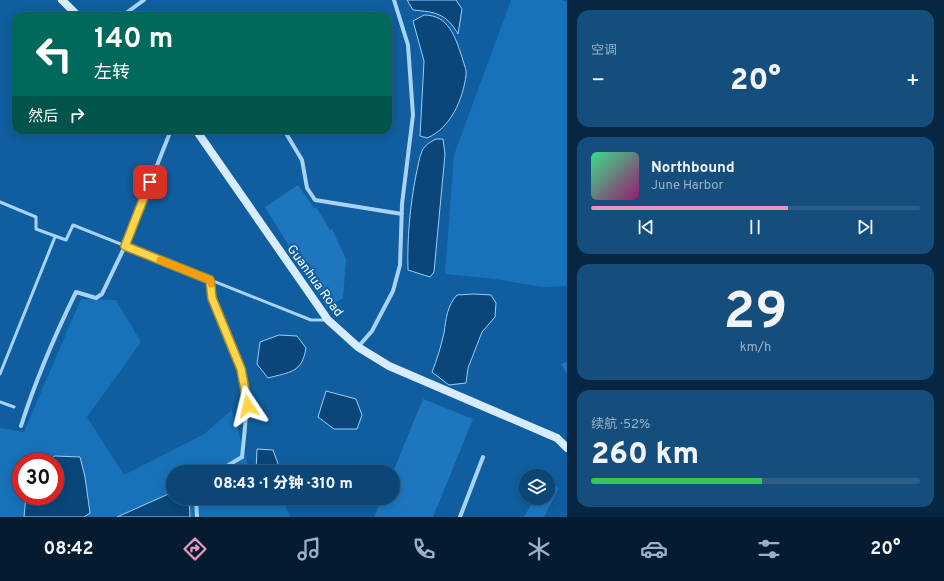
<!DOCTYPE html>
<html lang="zh">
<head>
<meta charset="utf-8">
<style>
	body { margin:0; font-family:Overpass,"Noto Sans SC",sans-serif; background:#154d7c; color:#f1f3f6; height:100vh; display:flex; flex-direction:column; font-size:15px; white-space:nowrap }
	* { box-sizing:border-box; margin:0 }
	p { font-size:13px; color:#9ab1c6 }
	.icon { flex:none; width:22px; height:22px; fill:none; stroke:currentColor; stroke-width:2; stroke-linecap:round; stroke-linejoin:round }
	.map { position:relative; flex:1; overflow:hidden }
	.panel { display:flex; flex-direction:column; gap:10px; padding:10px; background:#072641; width:377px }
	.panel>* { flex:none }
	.top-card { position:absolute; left:12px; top:12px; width:380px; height:122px; border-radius:12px; box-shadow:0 2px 10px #0003,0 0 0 1px #2c5e89; background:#00695c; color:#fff; overflow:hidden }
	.fabs { position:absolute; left:519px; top:469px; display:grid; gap:8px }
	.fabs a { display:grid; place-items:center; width:36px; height:36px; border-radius:50%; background:#0c4677; box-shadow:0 2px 10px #0003,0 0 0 1px #2c5e89; font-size:20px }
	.speed { position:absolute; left:12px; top:453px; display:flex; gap:8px; font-size:20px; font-weight:700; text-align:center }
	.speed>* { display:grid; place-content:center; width:52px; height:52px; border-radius:50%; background:#0c4677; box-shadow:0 2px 10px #0003,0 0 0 1px #2c5e89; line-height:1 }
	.speed .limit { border:6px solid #d22; background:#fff; color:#111 }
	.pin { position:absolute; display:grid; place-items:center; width:34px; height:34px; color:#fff; margin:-17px; border-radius:8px; box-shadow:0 2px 6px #0006 }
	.me { position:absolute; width:44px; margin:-22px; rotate:350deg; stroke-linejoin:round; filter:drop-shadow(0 0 3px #0008) }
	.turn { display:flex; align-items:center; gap:14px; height:84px; padding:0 16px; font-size:18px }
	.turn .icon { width:52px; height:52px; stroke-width:2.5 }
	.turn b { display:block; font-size:28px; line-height:34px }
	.then { display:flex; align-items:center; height:38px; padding:0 16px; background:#0003; gap:8px; font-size:15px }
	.big { font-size:30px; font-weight:800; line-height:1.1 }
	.panel .widget { flex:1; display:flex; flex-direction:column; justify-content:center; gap:6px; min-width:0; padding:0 14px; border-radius:12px; background:#154d7c }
	.panel .dial { align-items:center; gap:0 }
	.dial b { font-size:52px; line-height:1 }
	.song { display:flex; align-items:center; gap:12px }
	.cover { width:48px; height:48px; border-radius:6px; background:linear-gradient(135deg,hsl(150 70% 55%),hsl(320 70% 35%)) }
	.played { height:4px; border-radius:2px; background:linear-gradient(90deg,#e797bd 60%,#2c5e89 60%) }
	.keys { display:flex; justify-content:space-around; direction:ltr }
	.heat { display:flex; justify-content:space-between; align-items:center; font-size:22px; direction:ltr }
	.charge { height:6px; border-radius:3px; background:linear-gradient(90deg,#34c759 52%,#2c5e89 0) }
	.trip { position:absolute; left:166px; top:465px; width:234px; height:40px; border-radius:20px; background:#0c4677; box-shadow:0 2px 10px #0003,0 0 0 1px #2c5e89; font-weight:800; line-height:40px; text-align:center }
	.menu { display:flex; height:64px; justify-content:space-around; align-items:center; background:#051c30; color:#9ab1c6 }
	.menu .icon { width:28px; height:28px }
	.menu .on { color:#e797bd }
	.menu b { font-size:18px; color:#f1f3f6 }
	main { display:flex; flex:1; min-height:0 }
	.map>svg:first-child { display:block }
	.green { fill:#1872b9; fill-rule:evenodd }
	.water { fill:#0a467a; stroke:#99d0f8 }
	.building { fill:#1e77be }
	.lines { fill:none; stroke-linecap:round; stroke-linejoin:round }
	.service { stroke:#a7d3f5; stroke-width:3 }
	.minor { stroke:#a7d3f5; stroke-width:4 }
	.secondary { stroke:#d7ecfe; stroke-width:8 }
	.route-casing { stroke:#a68a30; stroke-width:10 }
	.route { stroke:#ffd54a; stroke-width:7 }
	.slow { stroke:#f59e0b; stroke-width:7 }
	.labels { text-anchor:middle; stroke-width:4; stroke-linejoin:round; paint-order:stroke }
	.street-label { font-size:13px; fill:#fff; stroke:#105e9f }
</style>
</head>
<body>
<main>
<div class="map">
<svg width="567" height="517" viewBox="0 0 567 517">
	<rect width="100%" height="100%" fill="#105e9f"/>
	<path class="green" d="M511,0H561L567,2V286L543,287L495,279L445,274L454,155Z
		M81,299L116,300L141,342L87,417L124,475L204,434L232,410L250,472H173V498H271L285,505L290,517H0V428L24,432ZM21,462H55V496H21Z"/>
	<path class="water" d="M407,0H456L462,9L458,34C446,13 435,12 413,10Z
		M424,15C449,15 455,37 462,57C463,62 467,70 466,75C463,99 451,128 427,138L420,136L424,61L413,21Z
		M436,139H443L445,154L434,272L430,277L408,270C407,239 410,206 416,175C418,167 419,158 422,151C425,145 430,142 436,139Z
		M474,294L491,295L496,303L495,317L482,332L468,368L466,383L449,385L432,372C437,360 441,346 444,333C446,319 447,306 457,295Z
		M279,335L297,336L306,348C302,373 290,372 268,378L257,364L260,342Z
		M326,391L356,399L362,415L357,429H334L318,417Z
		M257,449L273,450L281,472H256Z
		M55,456L80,457L85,477L90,513L84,517H24L26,496H55V462H46Z
		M173,492V498H189L190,517H117Z"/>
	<path class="building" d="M298,185L314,208L316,207L330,230L332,229L346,259L343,298L327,308L265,207Z
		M567,362V374L561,364Z
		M423,399L473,419L433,517H374L382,498H393V472Z
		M548,482L559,488L544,517H524L535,498H548Z"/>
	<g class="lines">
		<path class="service" d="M0,202L36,217V229L66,240L73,225L311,320H326
			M0,374L55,237
			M0,402L14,407"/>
		<path class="minor" d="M122,16L144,0
			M284,130L302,160L307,188L315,200L402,214
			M210,280C214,313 232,338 241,369C250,399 245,426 242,457L217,472
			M358,347L372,331L393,291L400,265L402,204L413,115L408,45L394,0
			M21,426C36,379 55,335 76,292L96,298L102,294L125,246L171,130
			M196,498L197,517
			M460,517L483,457"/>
		<path class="secondary" d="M62,0L78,16
			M196,130L328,320L358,347L389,366L557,438L567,448"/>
	</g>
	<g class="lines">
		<g class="route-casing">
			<path id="route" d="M150,182L125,246L210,280L212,298L241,369L248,406"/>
		</g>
		<use href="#route" class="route"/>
		<path class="slow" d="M160,260L210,280L211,284"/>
	</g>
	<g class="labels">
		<g class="street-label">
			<text transform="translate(316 280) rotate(54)" y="5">Guanhua Road</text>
		</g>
	</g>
</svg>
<div class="fabs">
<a><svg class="icon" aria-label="layers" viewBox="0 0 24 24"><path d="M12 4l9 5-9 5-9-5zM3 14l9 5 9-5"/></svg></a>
</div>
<div class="speed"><div class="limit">30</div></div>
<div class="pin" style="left:150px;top:182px;background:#d93025"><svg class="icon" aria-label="arrive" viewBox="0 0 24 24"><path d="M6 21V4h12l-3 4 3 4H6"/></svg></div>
<svg class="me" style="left:248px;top:406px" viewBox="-20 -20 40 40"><path d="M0-17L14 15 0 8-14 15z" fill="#ffd54a" stroke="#fff" stroke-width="4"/></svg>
<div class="trip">08:43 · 1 分钟 · 310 m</div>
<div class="top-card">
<div class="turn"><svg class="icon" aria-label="left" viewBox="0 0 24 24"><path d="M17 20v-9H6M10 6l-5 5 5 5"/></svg><div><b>140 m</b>左转</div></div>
<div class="then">然后<svg class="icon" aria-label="right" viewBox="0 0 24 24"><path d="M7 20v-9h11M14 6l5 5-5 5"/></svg></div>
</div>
</div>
<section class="panel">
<div class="widget"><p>空调</p>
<div class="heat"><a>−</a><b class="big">20°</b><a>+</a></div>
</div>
<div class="widget">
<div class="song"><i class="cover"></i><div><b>Northbound</b><p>June Harbor</p></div></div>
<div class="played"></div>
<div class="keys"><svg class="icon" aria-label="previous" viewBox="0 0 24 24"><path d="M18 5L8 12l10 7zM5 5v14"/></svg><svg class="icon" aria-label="pause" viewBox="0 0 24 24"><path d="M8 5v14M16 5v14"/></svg><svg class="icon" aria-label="next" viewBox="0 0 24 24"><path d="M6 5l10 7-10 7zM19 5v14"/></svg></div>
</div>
<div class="widget dial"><b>29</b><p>km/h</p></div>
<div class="widget"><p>续航 · 52%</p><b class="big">260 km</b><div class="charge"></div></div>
</section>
</main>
<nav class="menu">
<b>08:42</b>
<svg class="icon on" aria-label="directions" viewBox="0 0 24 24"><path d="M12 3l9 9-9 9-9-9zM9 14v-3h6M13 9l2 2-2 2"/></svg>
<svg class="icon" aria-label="music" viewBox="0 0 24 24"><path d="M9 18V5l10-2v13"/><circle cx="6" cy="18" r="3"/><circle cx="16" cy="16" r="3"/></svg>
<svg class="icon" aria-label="phone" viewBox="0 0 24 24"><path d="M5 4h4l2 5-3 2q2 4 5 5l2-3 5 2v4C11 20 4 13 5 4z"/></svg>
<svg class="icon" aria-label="climate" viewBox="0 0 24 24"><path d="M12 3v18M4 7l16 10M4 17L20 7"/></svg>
<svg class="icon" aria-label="car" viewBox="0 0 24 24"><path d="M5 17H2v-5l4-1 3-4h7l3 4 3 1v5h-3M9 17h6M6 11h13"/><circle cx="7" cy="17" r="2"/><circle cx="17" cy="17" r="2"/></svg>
<svg class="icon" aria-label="filters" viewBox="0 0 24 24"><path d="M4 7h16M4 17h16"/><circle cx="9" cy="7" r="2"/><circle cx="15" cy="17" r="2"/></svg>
<b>20°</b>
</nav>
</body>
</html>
